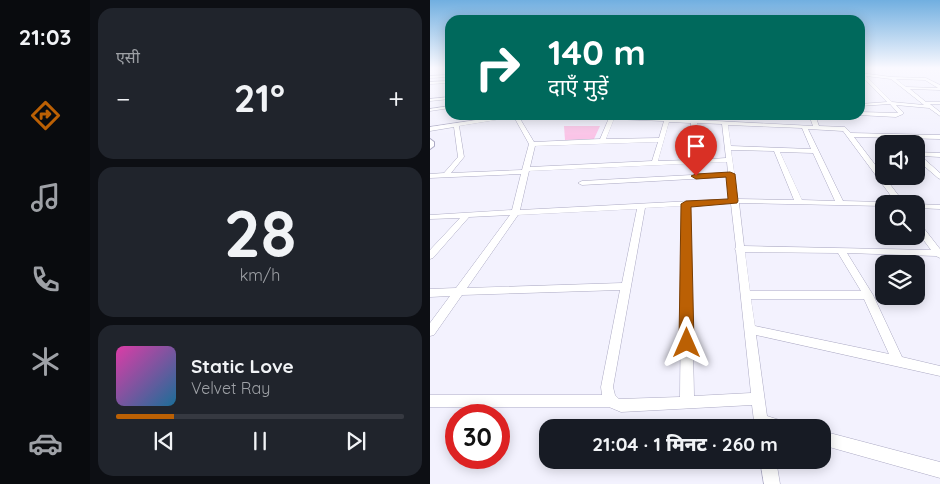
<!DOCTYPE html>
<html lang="hi">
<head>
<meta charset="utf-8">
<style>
	body { margin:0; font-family:Quicksand,"Noto Sans Devanagari",sans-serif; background:#20242c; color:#f1f3f6; height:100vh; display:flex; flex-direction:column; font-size:19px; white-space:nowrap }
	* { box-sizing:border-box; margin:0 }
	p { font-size:16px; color:#9ea1a6 }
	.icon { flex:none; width:28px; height:28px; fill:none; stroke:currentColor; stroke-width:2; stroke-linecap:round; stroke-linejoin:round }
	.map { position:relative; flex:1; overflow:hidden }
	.drawer { display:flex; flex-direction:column; gap:8px; padding:8px; background:#0d0f14; width:340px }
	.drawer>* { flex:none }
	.banner { position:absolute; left:15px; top:15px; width:420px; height:105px; border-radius:15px; box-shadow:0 2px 12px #0003; background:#00695c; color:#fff; overflow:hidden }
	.fabs { position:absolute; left:445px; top:135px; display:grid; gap:10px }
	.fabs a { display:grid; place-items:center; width:50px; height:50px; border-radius:10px; background:#171b24; box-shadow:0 2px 12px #0003; font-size:25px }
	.speed { position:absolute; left:15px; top:404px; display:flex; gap:10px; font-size:25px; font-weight:700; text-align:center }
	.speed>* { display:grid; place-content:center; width:65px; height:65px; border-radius:50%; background:#171b24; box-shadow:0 2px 12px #0003; line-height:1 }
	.speed .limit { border:8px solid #d22; background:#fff; color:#111 }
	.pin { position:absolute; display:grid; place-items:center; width:42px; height:42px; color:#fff; margin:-51px -21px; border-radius:50% 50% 50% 0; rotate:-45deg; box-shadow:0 0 5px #0007 }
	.pin .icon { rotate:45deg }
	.me { position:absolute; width:55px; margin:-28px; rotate:0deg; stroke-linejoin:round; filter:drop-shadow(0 0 4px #0008) }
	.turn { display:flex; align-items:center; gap:18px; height:105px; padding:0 20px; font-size:22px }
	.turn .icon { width:65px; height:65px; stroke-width:2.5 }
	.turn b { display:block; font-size:35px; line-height:42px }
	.big { font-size:38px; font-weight:800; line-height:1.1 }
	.drawer .tile { flex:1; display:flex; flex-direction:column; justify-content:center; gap:8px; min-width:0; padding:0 18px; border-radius:15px; background:#20242c }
	.drawer .dial { align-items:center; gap:0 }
	.dial b { font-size:65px; line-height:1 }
	.song { display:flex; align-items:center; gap:15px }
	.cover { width:60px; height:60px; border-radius:8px; background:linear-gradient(135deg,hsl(320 70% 55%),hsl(200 70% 35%)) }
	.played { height:5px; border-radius:2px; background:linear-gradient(90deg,#bb6004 20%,#363941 20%) }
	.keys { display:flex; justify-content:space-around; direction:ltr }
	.heat { display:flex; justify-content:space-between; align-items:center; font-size:28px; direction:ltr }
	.trip { position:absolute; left:109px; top:419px; width:292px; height:50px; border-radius:15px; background:#171b24; box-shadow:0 2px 12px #0003; font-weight:800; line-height:50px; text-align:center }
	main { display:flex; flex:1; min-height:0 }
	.menu { display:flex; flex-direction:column; width:90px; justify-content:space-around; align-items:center; background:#090b0e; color:#9ea1a6 }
	.menu .icon { width:35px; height:35px }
	.menu .active { color:#bb6004 }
	.menu b { font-size:22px; color:#f1f3f6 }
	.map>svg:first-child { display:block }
	.green { fill:#fac4e7 }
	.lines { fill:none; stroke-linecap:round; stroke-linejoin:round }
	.street-casing { stroke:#acaac4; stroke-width:1 }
	.secondary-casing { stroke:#acaac4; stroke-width:2 }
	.street { fill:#fff; fill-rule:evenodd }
	.secondary { fill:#fff; fill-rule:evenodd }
	.route { fill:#bb6004; stroke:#7a3e03 }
</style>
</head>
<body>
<main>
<nav class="menu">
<b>21:03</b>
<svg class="icon active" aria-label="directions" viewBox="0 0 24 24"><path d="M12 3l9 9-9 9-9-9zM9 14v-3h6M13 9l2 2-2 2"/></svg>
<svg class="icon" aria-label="music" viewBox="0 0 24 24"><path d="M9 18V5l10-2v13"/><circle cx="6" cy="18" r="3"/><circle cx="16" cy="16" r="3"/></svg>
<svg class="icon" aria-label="phone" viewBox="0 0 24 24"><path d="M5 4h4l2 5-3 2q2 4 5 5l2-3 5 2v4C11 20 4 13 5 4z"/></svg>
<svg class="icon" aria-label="climate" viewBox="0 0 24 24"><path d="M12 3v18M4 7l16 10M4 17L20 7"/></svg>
<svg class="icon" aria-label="car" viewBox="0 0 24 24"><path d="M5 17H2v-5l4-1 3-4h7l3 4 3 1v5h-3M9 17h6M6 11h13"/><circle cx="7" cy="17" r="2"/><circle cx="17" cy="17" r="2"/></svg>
</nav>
<section class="drawer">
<div class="tile"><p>एसी</p>
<div class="heat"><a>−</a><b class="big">21°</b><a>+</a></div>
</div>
<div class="tile dial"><b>28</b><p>km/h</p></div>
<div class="tile">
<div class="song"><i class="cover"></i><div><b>Static Love</b><p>Velvet Ray</p></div></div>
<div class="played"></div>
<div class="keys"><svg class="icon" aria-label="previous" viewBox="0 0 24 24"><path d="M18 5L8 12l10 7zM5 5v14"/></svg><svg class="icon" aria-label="pause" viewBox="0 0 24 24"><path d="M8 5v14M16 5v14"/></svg><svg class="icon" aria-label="next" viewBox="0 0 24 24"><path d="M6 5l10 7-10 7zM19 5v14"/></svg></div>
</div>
</section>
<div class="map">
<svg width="510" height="484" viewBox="0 0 510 484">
	<rect width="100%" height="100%" fill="#f3f2fe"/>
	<path class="green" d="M134,126H170L164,139L135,140Z"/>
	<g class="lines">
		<g class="street-casing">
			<path id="street" d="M430,73L462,77L496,78L510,85V90L480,89L496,102H510V104H500L510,112V116L499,108L466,105L473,112V114L466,117L428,115H430V112L468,113L460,104L430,106V104L457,102L430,75ZM436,76L461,79L494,105L462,102ZM466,79L495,80L508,88L476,87Z
				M20,75V77L0,78V76Z
				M20,81V83L0,84V82Z
				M20,97V99L0,101V99Z
				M20,106V108L0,111V109Z
				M79,115H106L103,117H89L104,142L170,139L179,118L171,115L383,126L379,115H385L389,126L415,127L421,133L510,135V139L424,137L475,204H467L413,131L378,129L413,201L454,202L458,204H454V206L309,203L314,246L501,250L486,230V222H489L510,249V258L506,256L417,253L443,295L472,357L510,366V376L326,335L337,416L359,423L361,428H331L326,426L324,421L322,405L191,412L179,407H0V395H172L171,387L190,290L32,295L4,335L0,336V323L20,296L0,297V289L26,288L80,215L39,217L3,258L0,259V250L30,218L0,219V215L82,210L91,174L0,178V174L14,173L28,157L24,127L0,131V127ZM84,117L99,144L92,170L21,173L34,157L29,126ZM184,119L234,121L229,138L176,139ZM239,122L261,123L260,160L228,161ZM267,123L292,124L296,158L266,160ZM298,125L372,128L381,149L301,146ZM228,142L222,161L100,167L105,146ZM301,150L344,151L364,200L308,199ZM350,152L383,153L405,201L372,200ZM297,162L298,173L152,181L148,183L152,185L298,177L300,199L90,210L99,171ZM301,204L306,247L305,249L306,251L321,393L264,396L260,206ZM252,206L250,397L189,399L185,395L183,387L215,208ZM207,209L192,283L37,288L88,215ZM315,252L408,253L431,291H320ZM321,299H434L459,354L325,326Z
				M486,152L510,153V157L491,156L510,173V179L508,178L486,159Z
				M486,204L510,205V209L486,208Z
				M392,431L510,462V478L392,445Z
				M330,460H346L350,484H334Z"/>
		</g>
		<g class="secondary-casing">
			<path id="secondary" d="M0,139L4,142V146L0,149Z"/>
		</g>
		<use href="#street" class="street"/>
		<use href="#secondary" class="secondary"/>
	</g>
	<linearGradient id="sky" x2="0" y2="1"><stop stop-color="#71afe0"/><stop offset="0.5" stop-color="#faf9ff"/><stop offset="1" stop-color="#faf9ff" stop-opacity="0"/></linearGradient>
	<rect width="510" height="136" fill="url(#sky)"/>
	<path class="route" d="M300,172L305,174L308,201L307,203L261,207L264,343L262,347L257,349L251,347L249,343L251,204L256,201L298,199L296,177L266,179L261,176L266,174Z"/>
</svg>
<div class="fabs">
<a><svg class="icon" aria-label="sound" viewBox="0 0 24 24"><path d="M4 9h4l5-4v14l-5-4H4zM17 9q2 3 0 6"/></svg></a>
<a><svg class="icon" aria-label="search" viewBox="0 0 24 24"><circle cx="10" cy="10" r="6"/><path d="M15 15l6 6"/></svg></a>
<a><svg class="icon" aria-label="layers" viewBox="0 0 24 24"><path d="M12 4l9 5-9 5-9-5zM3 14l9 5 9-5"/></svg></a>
</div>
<div class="speed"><div class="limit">30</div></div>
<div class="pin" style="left:266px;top:176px;background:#d93025"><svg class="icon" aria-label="arrive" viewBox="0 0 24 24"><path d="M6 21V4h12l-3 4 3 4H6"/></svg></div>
<svg class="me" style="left:257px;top:343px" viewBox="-20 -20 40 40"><path d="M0-17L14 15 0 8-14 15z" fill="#bb6004" stroke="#fff" stroke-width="4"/></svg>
<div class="trip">21:04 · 1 मिनट · 260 m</div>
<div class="banner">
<div class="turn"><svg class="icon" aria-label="right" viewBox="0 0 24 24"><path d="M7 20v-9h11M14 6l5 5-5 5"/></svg><div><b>140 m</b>दाएँ मुड़ें</div></div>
</div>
</div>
</main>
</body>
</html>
